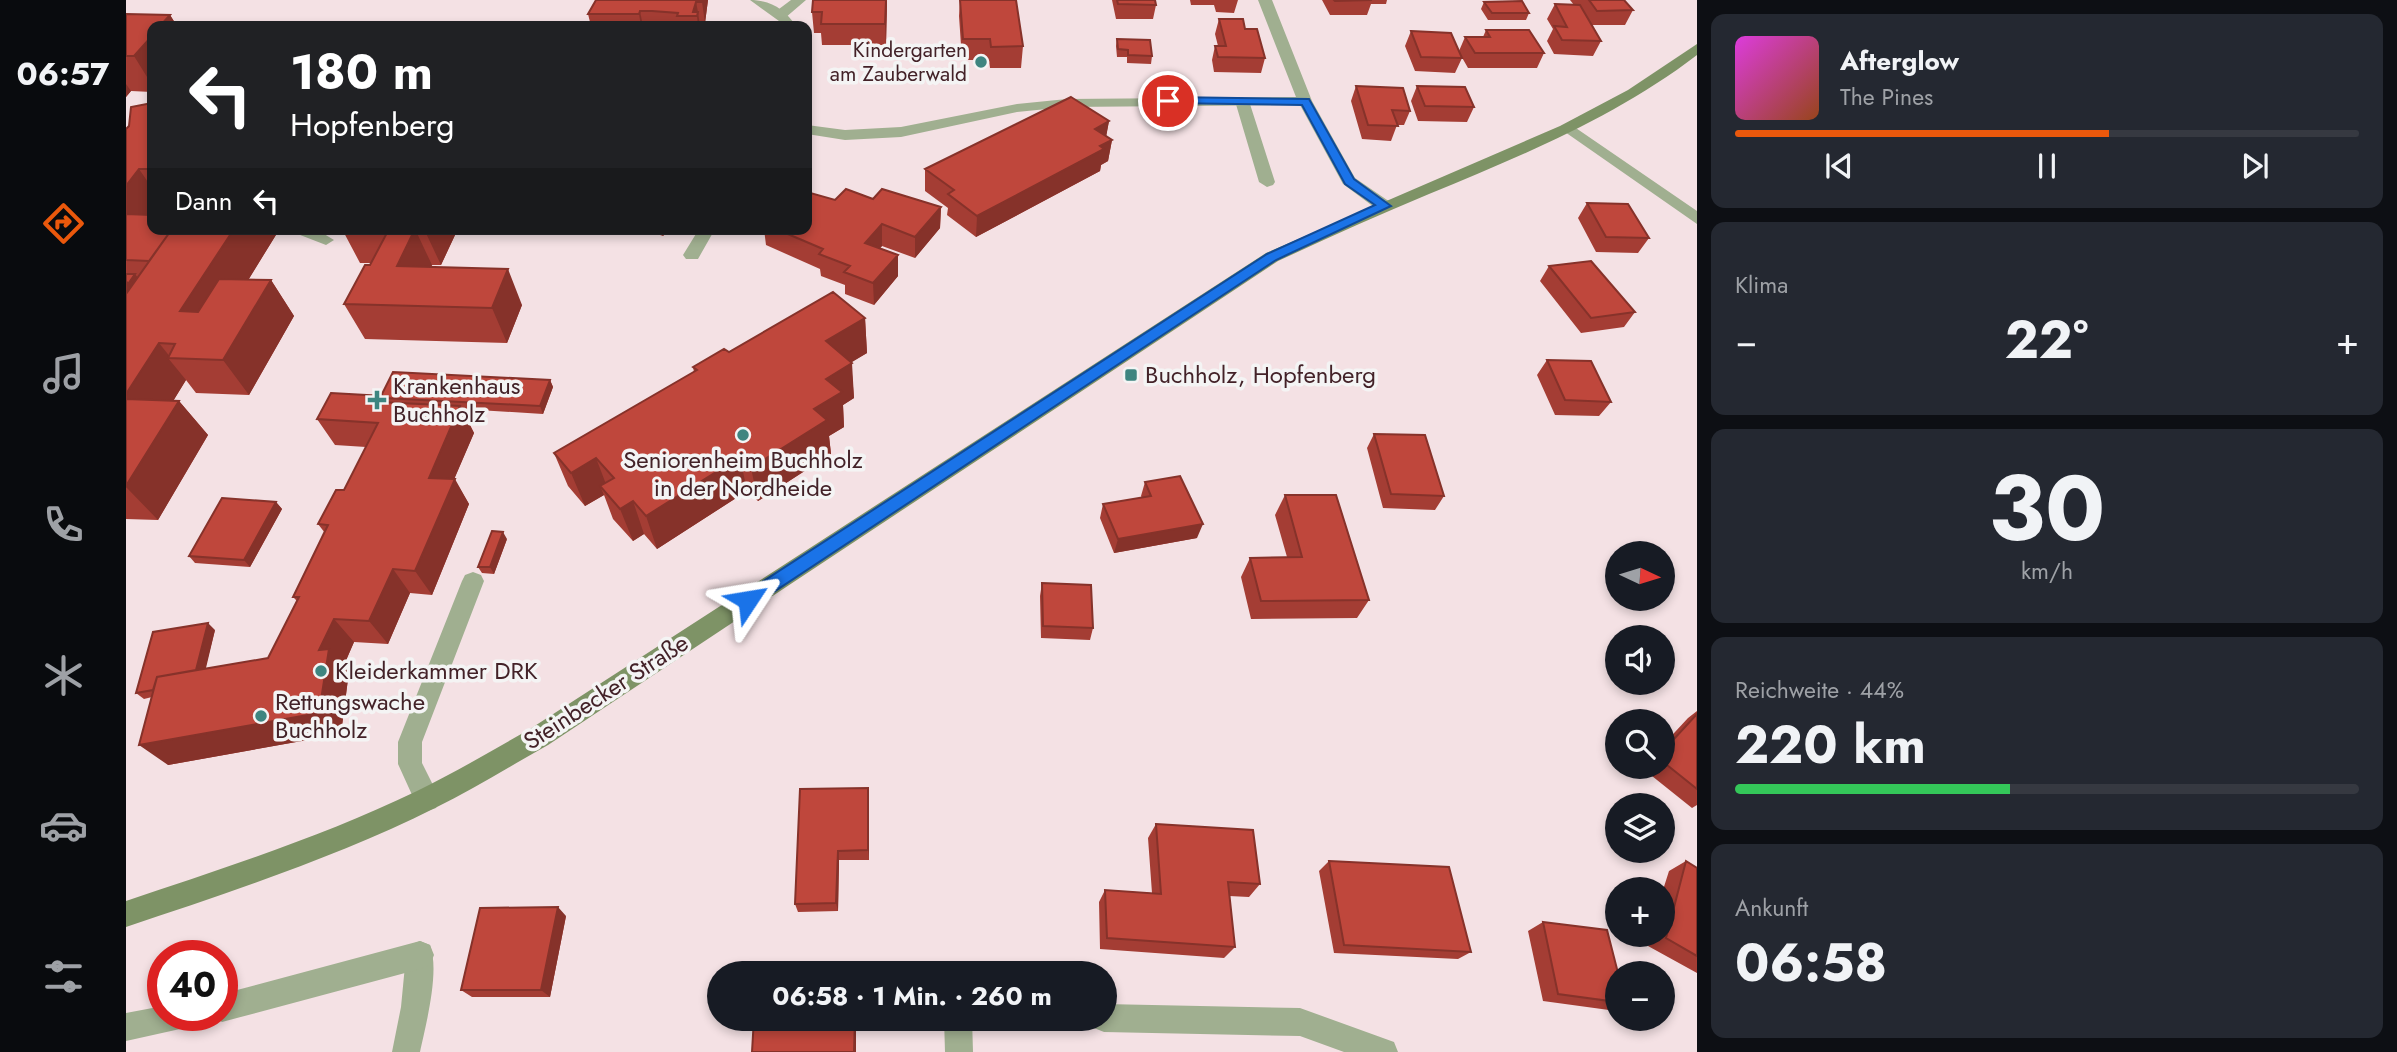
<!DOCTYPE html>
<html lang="de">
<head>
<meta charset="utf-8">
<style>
	body { margin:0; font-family:Jost,sans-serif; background:#242831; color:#f1f3f6; height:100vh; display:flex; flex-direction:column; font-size:26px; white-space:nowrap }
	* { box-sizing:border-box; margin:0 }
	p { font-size:23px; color:#9ea1a6 }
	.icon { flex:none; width:38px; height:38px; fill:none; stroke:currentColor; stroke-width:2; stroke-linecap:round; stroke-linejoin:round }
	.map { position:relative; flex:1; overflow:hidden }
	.panel { display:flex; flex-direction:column; gap:14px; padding:14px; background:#0d0f14; width:700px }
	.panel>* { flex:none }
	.hud { position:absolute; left:21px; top:21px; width:665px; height:214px; border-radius:14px; box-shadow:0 4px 10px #0003; background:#202124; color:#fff; overflow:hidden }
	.needle { width:46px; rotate:94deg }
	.buttons { position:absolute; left:1479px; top:541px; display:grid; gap:14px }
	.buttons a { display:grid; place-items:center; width:70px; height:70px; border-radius:50%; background:#171b24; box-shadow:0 4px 10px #0003; font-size:35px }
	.speed { position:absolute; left:21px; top:940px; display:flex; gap:14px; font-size:35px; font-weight:700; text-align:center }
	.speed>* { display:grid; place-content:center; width:91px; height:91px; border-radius:50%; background:#171b24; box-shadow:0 4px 10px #0003; line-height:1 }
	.speed .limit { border:10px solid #d22; background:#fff; color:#111 }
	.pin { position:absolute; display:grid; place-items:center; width:60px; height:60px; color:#fff; margin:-30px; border:4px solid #fff; border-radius:50%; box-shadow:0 2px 7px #0007 }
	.me { position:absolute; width:77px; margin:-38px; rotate:57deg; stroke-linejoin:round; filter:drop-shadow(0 0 5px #0008) }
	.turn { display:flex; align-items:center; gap:24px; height:147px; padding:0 28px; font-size:32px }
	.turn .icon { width:91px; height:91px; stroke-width:2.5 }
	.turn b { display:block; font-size:49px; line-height:60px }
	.then { display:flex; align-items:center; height:66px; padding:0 28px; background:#0003; gap:14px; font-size:26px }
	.big { font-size:52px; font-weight:700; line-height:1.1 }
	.panel .widget { flex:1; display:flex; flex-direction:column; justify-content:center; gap:10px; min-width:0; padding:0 24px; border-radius:14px; background:#242831 }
	.panel .dial { align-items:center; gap:0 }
	.dial b { font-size:91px; line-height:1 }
	.song { display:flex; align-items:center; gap:21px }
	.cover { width:84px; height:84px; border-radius:10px; background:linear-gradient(135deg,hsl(300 70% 55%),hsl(20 70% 35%)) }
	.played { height:7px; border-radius:4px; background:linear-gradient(90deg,#ea580c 60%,#363941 60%) }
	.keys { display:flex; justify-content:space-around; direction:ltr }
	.heat { display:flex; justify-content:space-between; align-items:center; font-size:38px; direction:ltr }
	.charge { height:10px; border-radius:5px; background:linear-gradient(90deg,#34c759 44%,#363941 0) }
	.trip { position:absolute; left:581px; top:961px; width:410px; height:70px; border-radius:35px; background:#171b24; box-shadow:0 4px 10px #0003; font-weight:700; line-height:70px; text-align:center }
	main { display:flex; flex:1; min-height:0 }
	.tab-bar { display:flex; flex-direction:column; width:126px; justify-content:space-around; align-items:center; background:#090b0e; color:#9ea1a6 }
	.tab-bar .icon { width:49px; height:49px }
	.tab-bar .on { color:#ea580c }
	.tab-bar b { font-size:32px; color:#f1f3f6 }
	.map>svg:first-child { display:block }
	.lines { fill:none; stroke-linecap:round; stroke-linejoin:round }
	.lane { fill:#a0af90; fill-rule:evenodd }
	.street { fill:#a0af90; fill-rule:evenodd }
	.secondary { fill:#7e9366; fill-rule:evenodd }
	.wall { fill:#a43d34 }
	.shaded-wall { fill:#86322a }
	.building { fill:#bf473c; stroke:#86322a; stroke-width:2 }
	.route { fill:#1a73e8; stroke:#114b97; stroke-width:2 }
	.poi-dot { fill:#3e8580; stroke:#f4f4f4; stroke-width:2.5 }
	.labels { text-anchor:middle; stroke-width:7; stroke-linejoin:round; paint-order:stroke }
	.far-poi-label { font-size:21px; fill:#432228; stroke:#f4f4f4; text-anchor:end }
	.poi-label { font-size:24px; fill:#432228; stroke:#f4f4f4; text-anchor:start }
	.street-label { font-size:24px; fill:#432228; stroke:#f4f4f4 }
</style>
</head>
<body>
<main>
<nav class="tab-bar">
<b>06:57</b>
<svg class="icon on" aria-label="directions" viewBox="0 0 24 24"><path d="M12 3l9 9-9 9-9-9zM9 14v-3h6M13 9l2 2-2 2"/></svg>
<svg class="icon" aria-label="music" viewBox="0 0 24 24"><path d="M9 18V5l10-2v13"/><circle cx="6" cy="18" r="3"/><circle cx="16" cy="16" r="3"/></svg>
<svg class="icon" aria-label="phone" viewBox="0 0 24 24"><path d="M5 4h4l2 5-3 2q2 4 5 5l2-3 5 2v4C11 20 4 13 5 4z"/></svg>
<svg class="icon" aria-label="climate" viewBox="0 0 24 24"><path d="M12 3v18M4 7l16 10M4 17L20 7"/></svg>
<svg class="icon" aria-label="car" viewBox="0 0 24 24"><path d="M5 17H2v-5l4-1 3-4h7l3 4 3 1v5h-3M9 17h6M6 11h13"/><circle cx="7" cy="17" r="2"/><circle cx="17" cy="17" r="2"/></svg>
<svg class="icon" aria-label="filters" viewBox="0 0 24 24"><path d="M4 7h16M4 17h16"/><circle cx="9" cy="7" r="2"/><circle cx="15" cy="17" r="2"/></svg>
</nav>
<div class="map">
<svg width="1571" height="1052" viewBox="0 0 1571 1052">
	<rect width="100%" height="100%" fill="#f4e1e4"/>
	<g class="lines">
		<path class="lane" d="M665,0H680L659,18H649V12Z
			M1116,97L1123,101L1149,182L1147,185L1141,187L1133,182L1109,101Z
			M167,229H190L208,240L200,245L169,233Z
			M347,572L355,575L358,581L296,742V763L314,799L310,808L301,811L292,808L272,764V742L336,581L339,575Z
			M294,941L304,945C314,971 300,1024 294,1052H266L275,1007L280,955L284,945Z"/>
		<path class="street" d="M624,0C644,0 659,9 670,26H656L653,21Z
			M1132,0H1146L1186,101L1229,178L1264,202L1266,206L1264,210H1252L1217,184L1174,105L941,107L891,112L775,137L719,140L681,134V125L719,130L775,127L891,104L941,99L1170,97Z
			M1444,124L1571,211V224L1439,132L1436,129Z
			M573,229H589L572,259H560L557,255Z
			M294,941L304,945L308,955L304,965L294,969L96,1022L85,1015H96V994Z
			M978,1004L1174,1008L1268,1042L1272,1052H1218L1174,1036L978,1032L968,1028L964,1018H978Z
			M37,1006V1015H76L72,1025L0,1041V1013Z
			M818,1018H846L847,1052H819Z"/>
		<path class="secondary" d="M1571,44V55C1490,117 1397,155 1303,194C1252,215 1202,238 1152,261L422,745C384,766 348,789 309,808C211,857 104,892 0,927V901C98,868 198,836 291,791C330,772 367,750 404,729L1140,253L1434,126L1502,90Z"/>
	</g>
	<path class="wall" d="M470,0H582L579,23H574V26H465L462,14Z
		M687,0H761L760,45H696L695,33H688L686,12Z
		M834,0H890L897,46L895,68H864L863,60H836L833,16Z
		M986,0H1029L1030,5L1027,19H990Z
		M1064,0H1112L1108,13L1090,12L1088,5H1065Z
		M1196,0H1261L1260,4H1245L1241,15H1204Z
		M1444,0H1498L1507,10L1499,25H1466L1475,41L1467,56L1428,54L1421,41L1427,29L1421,19L1429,4L1448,5Z
		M1358,2L1403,13L1400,20H1362L1355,9Z
		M0,14L44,15L51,26H26V92L5,91L0,97Z
		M1093,19L1119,29L1139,58L1135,73L1088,72L1086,60L1089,46H1092L1089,34Z
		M1360,30L1418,53L1411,68H1342L1334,54L1336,58L1329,73L1289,71L1279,46L1285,31L1333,51L1339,37H1357Z
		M991,39L1026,56L1025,64L1001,63V57H991L990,46Z
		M1230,86L1284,111L1278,125H1271L1265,141L1236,139L1225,101Z
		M1291,86L1348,107L1341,122L1292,121L1285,101Z
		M26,103V229L153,230L122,280H145L168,316L123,395L70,393L60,380L47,401H53L82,435L32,520L0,519V129Z
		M983,121L980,136L986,140L982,161L975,165L974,171L850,237L821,215L822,208L799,191V169Z
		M747,199L815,207L814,228L789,258L756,246L754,248L772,255V276L748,305L719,294V285L695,276L694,269L640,245L638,229H681L709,200Z
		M1461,203L1523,238L1512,253L1470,252L1452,218Z
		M216,229H326L329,235L315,265H306L305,267L396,305L381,343L239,339L218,304L245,263H234Z
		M517,229H543L537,236Z
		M1423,266L1509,312L1498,327L1455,333L1414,281Z
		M739,318L741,353L725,362L728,398L717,405L718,427L703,436L705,454L632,501L621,491L531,549L518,534L507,541L487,519L478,495L459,506L442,486L428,453L568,372L567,367L603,352Z
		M1421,360L1485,402L1473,416L1429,415L1411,375Z
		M424,380L427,387L417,414L336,409L348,433L328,479L343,504L306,595L284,593L262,644L228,642L218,665L223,671L215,734L42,765L26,697L18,699L10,693L89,630L79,669L142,658L171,601L167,597L199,533L192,524L218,490L240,447L209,445L191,419L255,396Z
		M1248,434L1318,496L1309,510L1257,508L1241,448Z
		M1019,482L1071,538L988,553L974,518L977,504L1016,498L1015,496Z
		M1159,495L1243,600L1231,618L1125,619L1115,577L1124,558L1161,557L1149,515Z
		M150,502L156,509L124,567L69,563L63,556Z
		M381,539L368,574L356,573L352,567Z
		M916,583L967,628L964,640L915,638L914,596Z
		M1571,711V805L1566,808L1516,768L1518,766H1536V746L1562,718Z
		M742,788L743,860H713L712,911L672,912L669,904Z
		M1030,824L1134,884L1123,897L1103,896L1109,947L1098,958L974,949L973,902L979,890L1026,893L1022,838Z
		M1203,861L1345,952L1332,959L1208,953L1193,871Z
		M1560,861L1571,868V973L1522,946L1525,934H1536V893L1543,871Z
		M440,916L424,997H346L335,990Z
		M1417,922L1491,1002V1006L1483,1010L1417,1001L1402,931Z"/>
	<path class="shaded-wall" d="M576,0H582L579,23L576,2Z
		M760,0H761L760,45L759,24Z
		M570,2L572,12L574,26H572L571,16L567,12Z
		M514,11L517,26H515L513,14Z
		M44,15L51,26H34Z
		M26,36V85L8,56Z
		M0,84L5,91L0,97Z
		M983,121L979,143L969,129Z
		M986,140L982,161L975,165L974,171L850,237L851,216Z
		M26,168V176L22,169Z
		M13,169L26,188V222L0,215V186Z
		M815,207L814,228L789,258V237Z
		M756,224V246L740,264L739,243Z
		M108,229L153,230L81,347L54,311Z
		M289,229L306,265L289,302L271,266Z
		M298,229H326L329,235L315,265Z
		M535,229H543L537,236Z
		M772,255V276L748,305L747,283Z
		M382,269L396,305L381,343L366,308Z
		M9,274L15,282L0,305V281Z
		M145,280L168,316L123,395L97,360Z
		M739,318L741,353L703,376L700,341Z
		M33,343L45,358H42L60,380L27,434L0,403V394Z
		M726,363L728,398L717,405L718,427L703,436L705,454L632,501L625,468L688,409L700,379Z
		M424,380L427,387L417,414L414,406Z
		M53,401L82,435L32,520L0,487Z
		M334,406L348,433L318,503L303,478Z
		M614,457L621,491L531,549L520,516Z
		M470,458L483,492L474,486L478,495L459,506L445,473Z
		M329,479L343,504L306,595L289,571Z
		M507,501L518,534L507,541L494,509Z
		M150,502L156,509L124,567L118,560Z
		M1077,524L1071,538L988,553L992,539Z
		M377,532L381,539L368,574L364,567Z
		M267,569L284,593L262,644L243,621Z
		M208,619L228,642L218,665L223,671L215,734L42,765L13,745L193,650Z
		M82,623L89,630L75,689L67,683Z
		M742,788L743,798V860L742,850Z
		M712,851L713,860L712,911L710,903Z
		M432,907L440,916L424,997L415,990Z
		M729,1018H730V1052H728Z"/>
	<path class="building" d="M470,0H576V2H570L567,12H572L571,16H551L552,13L526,11H514L513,14H462Z
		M687,0H760L759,24H695L696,12H686Z
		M834,0H890L897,46L865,47L864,39H837Z
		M991,0H1029L1030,5L992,4Z
		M1208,0H1246L1209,1Z
		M1463,0H1498L1507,10L1471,11Z
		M1396,1L1403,13H1366L1358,2Z
		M1429,4L1454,5L1475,41L1436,40L1428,26L1441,27Z
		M0,14L44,15L34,26H26V36L8,56H0Z
		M1093,19H1117L1119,29H1131L1139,58L1092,57L1089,46H1100Z
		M1360,30H1403L1418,53H1349L1339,37H1364Z
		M1285,31L1325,33L1336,58L1295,57Z
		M991,39L1024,40L1026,56L1002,55V50L992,49Z
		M1230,86L1277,88L1284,111L1266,110L1272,126L1242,125Z
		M1291,86L1339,87L1348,107L1299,106Z
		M945,97L983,121L969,129L986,140L974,146L978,149L851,216L822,194L828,190L799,169Z
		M26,103V168L22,169H13L0,186V129L3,126L5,107Z
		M720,189L747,199L756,189L815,207L789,237L756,224L739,243L772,255L747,283L718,272L724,266L693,254L697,249L650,229H681V192L709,200Z
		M1461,203L1502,204L1523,238L1480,237Z
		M0,214L26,215V229H46L23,261L0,260Z
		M46,229H108L54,311L72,312L93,279L145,280L97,360L42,358L49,344L33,343L0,394V294Z
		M263,229H289L271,266L382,269L366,308L218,304L239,265H244Z
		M1465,261L1509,312L1465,318L1423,266Z
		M0,274H9L2,284L0,281Z
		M707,292L739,318L700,341L726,363L700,379L716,392L688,409L701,420L625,468L614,457L520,516L507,501L494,509L474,486L488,478L470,458L445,473L428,453L571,370L567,367L598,349L603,352Z
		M1421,360L1465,361L1485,402L1439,400Z
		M267,372L424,380L414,406L258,398L257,396H255Z
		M205,393L257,396L254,402L334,406L303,478L329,479L289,571L267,569L243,621L208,619L193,650L203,649L193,713L13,745L31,677L142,658L173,597H167L202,525L192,524L210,490H218L252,423L191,419Z
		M0,399L53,401L0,486Z
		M1248,434L1299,435L1318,496L1265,494Z
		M1054,476L1077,524L992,539L977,504L1025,496L1019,482Z
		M1159,495H1210L1243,600L1135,601L1124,558L1176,557Z
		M96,498L150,502L118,560L63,556Z
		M366,531L377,532L364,567H352Z
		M916,583L965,585L967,628L917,626Z
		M82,623L70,670L31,677L27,690L10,693L27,632Z
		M1571,714V789L1536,761V752Z
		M742,788V850L712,851L710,903L669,904L674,789Z
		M1030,824L1127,830L1134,884L1102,882L1109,947L981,938L979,890L1035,894Z
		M1203,861L1323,867L1345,952L1218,945Z
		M1560,861L1571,868V956L1540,938Z
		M432,907L415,990H335L354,908Z
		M1417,922L1481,930L1492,973H1491V1002L1432,994Z
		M628,1018H729L728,1052H626Z"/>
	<path class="route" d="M1042,97L1183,99L1228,179L1265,206L1150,260L628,605H616L614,600L616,595L1141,254L1249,205L1219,184L1176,105L1038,103L1037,101Z"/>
	<g class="poi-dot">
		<circle cx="855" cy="62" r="7"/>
		<rect x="998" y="368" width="14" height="14" rx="3.5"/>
		<path d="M247.5 389.5h7v7h7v7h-7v7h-7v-7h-7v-7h7z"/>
		<circle cx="617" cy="435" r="7"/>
		<circle cx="195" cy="671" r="7"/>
		<circle cx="135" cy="716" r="7"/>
	</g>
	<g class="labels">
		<g class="far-poi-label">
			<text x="841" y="57">Kindergarten<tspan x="841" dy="24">am Zauberwald</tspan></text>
		</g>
		<g class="poi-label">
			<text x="1019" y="383">Buchholz, Hopfenberg</text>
			<text x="267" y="394">Krankenhaus<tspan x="267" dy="28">Buchholz</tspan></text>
			<text x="617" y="468" text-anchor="middle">Seniorenheim Buchholz<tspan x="617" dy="28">in der Nordheide</tspan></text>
			<text x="209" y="679">Kleiderkammer DRK</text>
			<text x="149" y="710">Rettungswache<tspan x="149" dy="28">Buchholz</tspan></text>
		</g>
		<g class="street-label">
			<text transform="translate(480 692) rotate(-33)" y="8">Steinbecker Straße</text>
		</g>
	</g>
</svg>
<div class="buttons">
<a><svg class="needle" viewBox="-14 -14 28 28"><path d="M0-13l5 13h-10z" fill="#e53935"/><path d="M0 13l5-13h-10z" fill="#9ea1a6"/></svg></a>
<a><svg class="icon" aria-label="sound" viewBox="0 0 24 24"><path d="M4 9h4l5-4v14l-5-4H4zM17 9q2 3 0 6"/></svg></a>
<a><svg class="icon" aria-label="search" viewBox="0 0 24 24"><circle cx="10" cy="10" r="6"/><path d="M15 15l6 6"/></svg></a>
<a><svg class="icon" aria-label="layers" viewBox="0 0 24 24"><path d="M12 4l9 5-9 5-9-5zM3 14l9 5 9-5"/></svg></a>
<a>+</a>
<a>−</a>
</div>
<div class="speed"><div class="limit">40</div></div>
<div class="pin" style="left:1042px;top:101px;background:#d93025"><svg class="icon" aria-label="arrive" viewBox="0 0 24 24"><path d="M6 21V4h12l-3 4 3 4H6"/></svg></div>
<svg class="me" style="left:622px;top:600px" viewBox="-20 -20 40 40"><path d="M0-17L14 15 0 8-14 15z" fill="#1a73e8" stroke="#fff" stroke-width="4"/></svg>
<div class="trip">06:58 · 1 Min. · 260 m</div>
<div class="hud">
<div class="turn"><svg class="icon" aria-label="left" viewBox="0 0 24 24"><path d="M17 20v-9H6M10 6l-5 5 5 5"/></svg><div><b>180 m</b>Hopfenberg</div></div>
<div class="then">Dann<svg class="icon" aria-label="left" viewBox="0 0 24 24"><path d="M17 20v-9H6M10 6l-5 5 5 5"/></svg></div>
</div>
</div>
<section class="panel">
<div class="widget">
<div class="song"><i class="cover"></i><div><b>Afterglow</b><p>The Pines</p></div></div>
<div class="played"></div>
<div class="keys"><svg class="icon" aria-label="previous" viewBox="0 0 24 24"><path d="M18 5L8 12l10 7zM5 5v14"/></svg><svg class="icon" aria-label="pause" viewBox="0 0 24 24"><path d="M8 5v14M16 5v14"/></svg><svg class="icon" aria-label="next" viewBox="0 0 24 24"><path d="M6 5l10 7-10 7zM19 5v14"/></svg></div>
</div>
<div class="widget"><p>Klima</p>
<div class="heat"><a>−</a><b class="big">22°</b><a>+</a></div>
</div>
<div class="widget dial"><b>30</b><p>km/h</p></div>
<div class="widget"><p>Reichweite · 44%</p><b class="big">220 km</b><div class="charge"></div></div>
<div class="widget"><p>Ankunft</p><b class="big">06:58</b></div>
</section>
</main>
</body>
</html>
